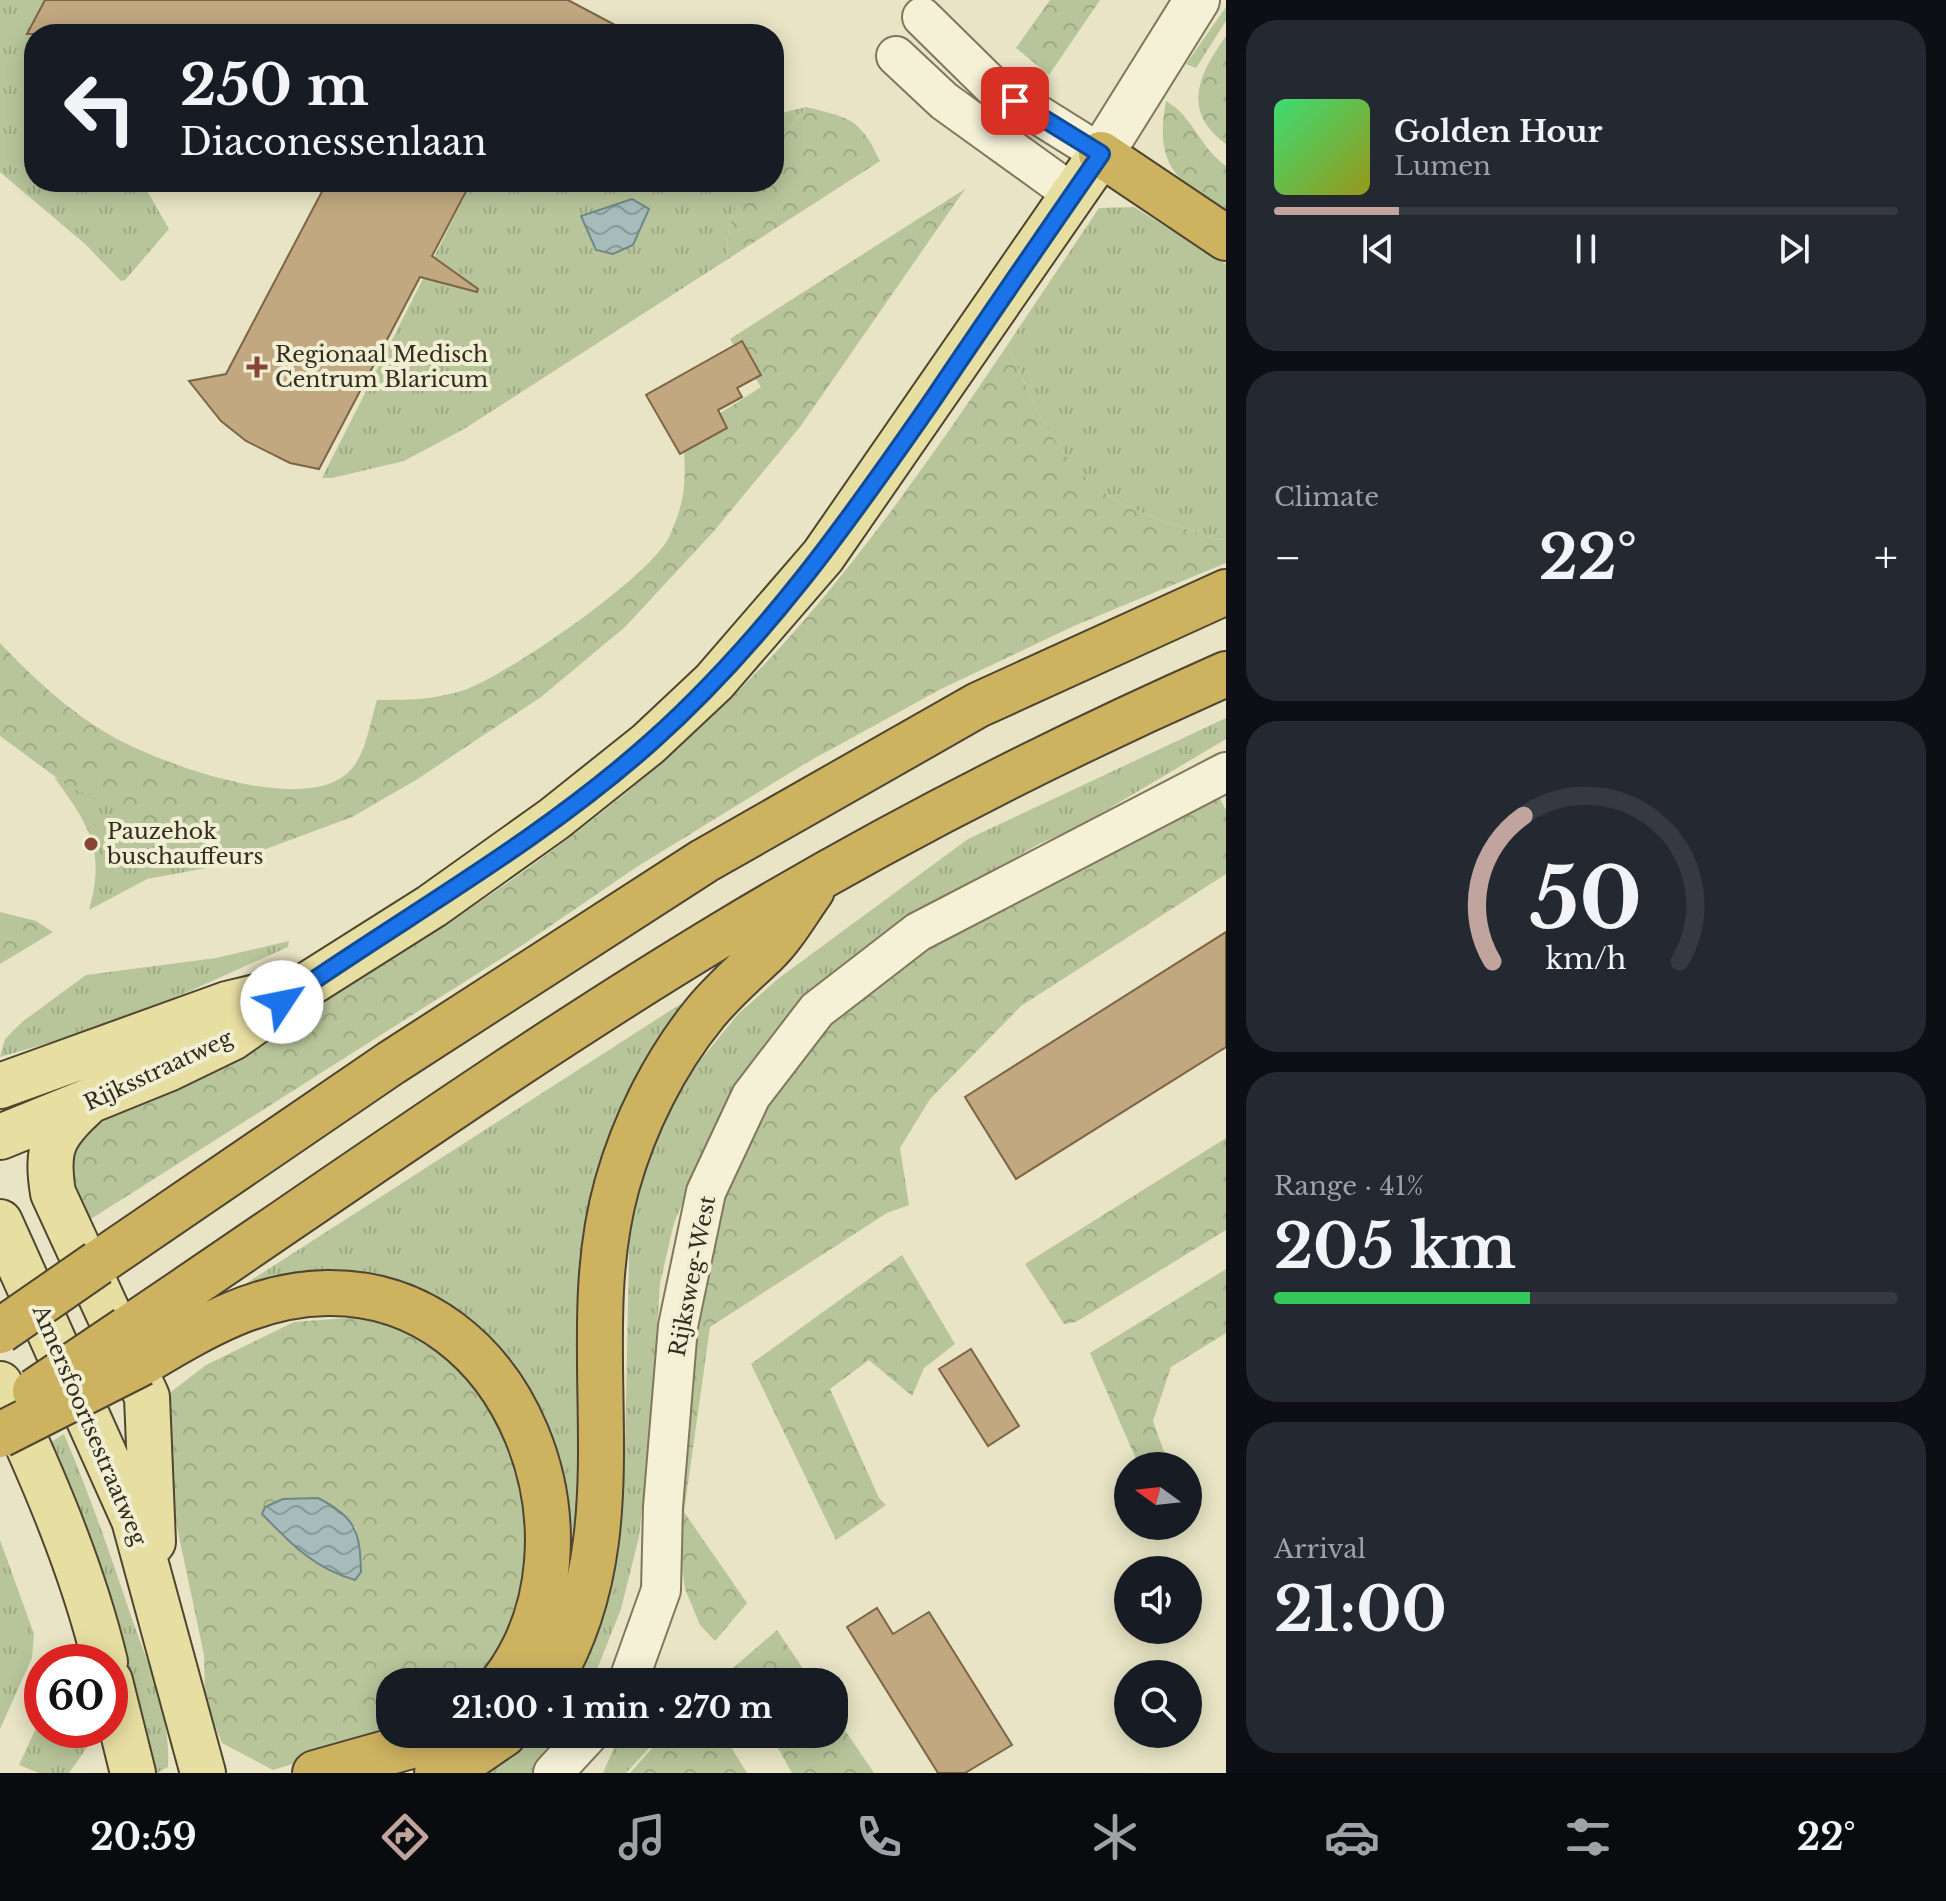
<!DOCTYPE html>
<html lang="en">
<head>
<meta charset="utf-8">
<style>
	body { margin:0; font-family:"Libre Baskerville",serif; background:#242831; color:#f1f3f6; height:100vh; display:flex; flex-direction:column; font-size:30px; white-space:nowrap }
	* { box-sizing:border-box; margin:0 }
	p { font-size:26px; color:#9ea1a6 }
	.icon { flex:none; width:44px; height:44px; fill:none; stroke:currentColor; stroke-width:2; stroke-linecap:round; stroke-linejoin:round }
	.map { position:relative; flex:1; overflow:hidden }
	.panel { display:flex; flex-direction:column; gap:20px; padding:20px; background:#0d0f14; width:720px }
	.panel>* { flex:none }
	.hud { position:absolute; left:24px; top:24px; width:760px; height:168px; border-radius:32px; box-shadow:0 4px 20px #0003; background:#171b24; color:#f1f3f6; overflow:hidden }
	.needle { width:52px; rotate:285deg }
	.tools { position:absolute; left:1114px; top:1452px; display:grid; gap:16px }
	.tools a { display:grid; place-items:center; width:88px; height:88px; border-radius:50%; background:#171b24; box-shadow:0 4px 20px #0003; font-size:40px }
	.speed { position:absolute; left:24px; top:1644px; display:flex; gap:16px; font-size:40px; font-weight:700; text-align:center }
	.speed>* { display:grid; place-content:center; width:104px; height:104px; border-radius:50%; background:#171b24; box-shadow:0 4px 20px #0003; line-height:1 }
	.speed .limit { border:12px solid #d22; background:#fff; color:#111 }
	.pin { position:absolute; display:grid; place-items:center; width:68px; height:68px; color:#fff; margin:-34px; border-radius:16px; box-shadow:0 4px 12px #0006 }
	.me { position:absolute; width:88px; margin:-44px; rotate:56deg; stroke-linejoin:round; filter:drop-shadow(0 0 6px #0008) }
	.turn { display:flex; align-items:center; gap:28px; height:168px; padding:0 24px; font-size:36px }
	.turn .icon { width:104px; height:104px; stroke-width:2.5 }
	.turn b { display:block; font-size:56px; line-height:68px }
	.big { font-size:60px; font-weight:800; line-height:1.1 }
	.panel .widget { flex:1; display:flex; flex-direction:column; justify-content:center; gap:12px; min-width:0; padding:0 28px; border-radius:32px; background:#242831 }
	.panel .dial { align-items:center; gap:0 }
	.dial svg { height:208px; overflow:visible; fill:none; stroke:#363941; stroke-width:7; stroke-linecap:round; text-anchor:middle }
	.dial text { fill:#f1f3f6; stroke:none }
	.song { display:flex; align-items:center; gap:24px }
	.cover { width:96px; height:96px; border-radius:12px; background:linear-gradient(135deg,hsl(140 70% 55%),hsl(60 70% 35%)) }
	.played { height:8px; border-radius:4px; background:linear-gradient(90deg,#c2a49f 20%,#363941 20%) }
	.keys { display:flex; justify-content:space-around; direction:ltr }
	.heat { display:flex; justify-content:space-between; align-items:center; font-size:44px; direction:ltr }
	.charge { height:12px; border-radius:6px; background:linear-gradient(90deg,#34c759 41%,#363941 0) }
	.trip { position:absolute; left:376px; top:1668px; width:472px; height:80px; border-radius:32px; background:#171b24; box-shadow:0 4px 20px #0003; font-weight:800; line-height:80px; text-align:center }
	.tabs { display:flex; height:128px; justify-content:space-around; align-items:center; background:#090b0e; color:#9ea1a6 }
	.tabs .icon { width:56px; height:56px }
	.tabs .current { color:#c2a49f }
	.tabs b { font-size:36px; color:#f1f3f6 }
	main { display:flex; flex:1; min-height:0 }
	.map>svg:first-child { display:block }
	.grass { fill:url(#grass-tufts) }
	.forest { fill:url(#forest-crowns); fill-rule:evenodd }
	.water { fill:url(#water-waves); stroke:#6e8987; stroke-width:2 }
	.building { fill:#c1a880; stroke:#7d6646; stroke-width:2 }
	.lines { fill:none; stroke-linecap:round; stroke-linejoin:round }
	.minor-casing { stroke:#81775d; stroke-width:42 }
	.tertiary-casing { stroke:#81775d; stroke-width:48 }
	.primary-casing { stroke:#4f4531; stroke-width:48 }
	.motorway-casing { stroke:#4f4531; stroke-width:48 }
	.minor { stroke:#f4f1d7; stroke-width:38 }
	.tertiary { stroke:#f4f1d7; stroke-width:44 }
	.primary { stroke:#e7dea1; stroke-width:44 }
	.motorway { stroke:#cdb260; stroke-width:44 }
	.motorway-bridge-casing { stroke:#4f4531; stroke-width:48; stroke-linecap:butt }
	.motorway-bridge { stroke:#cdb260; stroke-width:44 }
	.route-casing { stroke:#114b97; stroke-width:20 }
	.route { stroke:#1a73e8; stroke-width:14 }
	.poi-dot { fill:#884435; stroke:#f0eed3; stroke-width:3 }
	.labels { text-anchor:middle; stroke-width:8; stroke-linejoin:round; paint-order:stroke }
	.poi-label { font-size:22px; fill:#332c1f; stroke:#f0eed3; text-anchor:start }
	.street-label { font-size:22px; fill:#332c1f; stroke:#f0eed3 }
</style>
</head>
<body>
<main>
<div class="map">
<svg width="1226" height="1773" viewBox="0 0 1226 1773">
	<defs>
		<pattern id="grass-tufts" width="24" height="20" patternUnits="userSpaceOnUse" patternTransform="scale(2)"><rect width="24" height="20" fill="#b8c59a"/><path d="M3 7l-1-3M5 7V3M7 7l1-3M15 17l-1-3M17 17v-4M19 17l1-3" fill="none" stroke="#9fa984"/></pattern>
		<pattern id="forest-crowns" width="20" height="18" patternUnits="userSpaceOnUse" patternTransform="scale(2)"><rect width="20" height="18" fill="#b8c59a"/><path d="M2 6a3 3 0 1 1 6 0M12 15a3 3 0 1 1 6 0" fill="none" stroke="#9fa984"/></pattern>
		<pattern id="water-waves" width="16" height="10" patternUnits="userSpaceOnUse" patternTransform="scale(2)"><rect width="16" height="10" fill="#a6bcba"/><path d="M0 5q4-4 8 0t8 0" fill="none" stroke="#889997"/></pattern>
	</defs>
	<rect width="100%" height="100%" fill="#e8e4c5"/>
	<path class="grass" d="M0,0H49L32,33L34,182H142L169,229L125,280L121,281L85,244L0,172Z
		M1226,7V21L1196,68L1186,64Z
		M806,107L774,148V115Z
		M472,182H751C735,205 724,231 728,259L464,429L404,461L332,478H322Z
		M1134,207L1226,264V540L1212,539C1179,525 1138,515 1109,496C1054,460 1032,402 1008,344L1099,208Z
		M1226,718V739L1078,827L1039,844L930,907L845,962L762,1061L700,1161L674,1223L660,1283L650,1437L639,1537L621,1609L592,1682H560L618,1521L625,1445L630,1210L664,1117L699,1062L739,1013L779,978L968,839Z
		M54,777L205,848L258,852L212,867L147,879L89,910C106,850 89,825 54,777Z
		M289,941L288,947L121,1022L0,1057L5,1039L22,1022L86,975L216,958Z
		M682,1003L640,1072L615,1129L591,1455L564,1603L570,1553L568,1499L542,1422L446,1310L197,1315Z
		M64,1434C89,1493 110,1553 130,1613C147,1662 171,1714 168,1767L157,1773H147L35,1452Z
		M0,1540L34,1634L32,1658L0,1729Z
		M42,1715V1730H88V1746L69,1773H39L19,1765Z
		M523,1734H560L533,1773H475Z
		M620,1734H662L626,1773H603Z"/>
	<path class="forest" d="M1050,0H1100L1049,75L1016,48Z
		M1226,36V144C1181,111 1198,75 1226,36Z
		M1166,101C1194,117 1198,146 1226,166V212C1176,180 1154,166 1166,101Z
		M806,107C850,118 860,118 880,161L728,259C724,231 735,205 751,182H774V148Z
		M965,189L800,427L714,531L625,627L541,697L416,780L352,817L258,852L205,848L143,823L68,786L0,736V643C35,680 77,719 123,742C170,766 319,822 356,763C367,746 371,719 377,700C409,700 436,700 467,689C510,673 650,577 669,537C687,498 686,478 683,437L761,387L730,339Z
		M1008,344C1032,402 1054,459 1109,496C1138,515 1179,525 1212,539L1226,540V563L1076,625L941,689L806,763L635,868L521,946L86,1222C61,1144 72,1139 139,1096C172,1074 211,1059 246,1041C295,1016 344,988 391,959C542,867 691,752 807,617C881,530 945,438 1008,344Z
		M1212,784L1226,810V874L1021,1006L930,1099L900,1148L909,1205L887,1213L710,1327L684,1512L747,1603L715,1641L700,1625L685,1589L677,1529L689,1368L717,1211L752,1125L795,1056L884,969Z
		M0,912L36,921L53,932L0,964Z
		M1226,1138V1230L1076,1322L1064,1324L1025,1264Z
		M902,1255L955,1344L924,1368L912,1396L869,1360L830,1389L879,1498L886,1505L836,1540L751,1364Z
		M1226,1269V1333L1171,1367L1153,1421L1169,1466H1139L1090,1353Z
		M359,1317H398L443,1341L510,1420L536,1574L484,1682H390V1734L273,1770L222,1743L205,1702L204,1655L177,1527L158,1402L206,1365L294,1322ZM338,1508L356,1528L360,1547L284,1538L262,1514Z
		M777,1630L812,1682H741L733,1668Z
		M834,1714L874,1773H792L770,1734H834Z
		M665,1734H723L747,1773H630Z"/>
	<path class="water" d="M632,199L649,209L633,245L613,254L596,250L581,216Z
		M318,1498C356,1517 360,1532 361,1572L355,1580C315,1569 291,1544 262,1514L265,1507L283,1499Z"/>
	<path class="building" d="M45,0H568L632,34H27Z
		M327,182H471L432,256L478,289L477,292L420,277L319,469L290,463L246,441L221,421L189,381L226,374Z
		M742,341L761,375L737,388L742,397L718,410L727,428L680,454L646,395Z
		M1226,932V1047L1016,1179L965,1097Z
		M971,1349L1019,1426L988,1446L939,1369Z
		M877,1608L893,1634L929,1612L1012,1745L965,1773H938L847,1627Z"/>
	<g class="lines">
		<g class="minor-casing">
			<path id="minor" d="M922,17L992,86L1101,154
				M896,56L944,101L1073,194
				M628,1682L661,1590L663,1507L678,1326L706,1192L751,1096L817,1010L918,932L1226,772
				M553,1773L589,1734"/>
		</g>
		<g class="tertiary-casing">
			<path id="tertiary" d="M1101,154L1197,0"/>
		</g>
		<g class="primary-casing">
			<path id="primary" d="M0,1086L227,1004L281,991
				M85,1105C52,1135 46,1149 53,1193L147,1397L153,1542
				M0,1137L170,1068L232,1038L307,985L432,906L554,819L648,744L714,682L823,556L1101,154
				M0,1222L134,1520L203,1773
				M0,1384C41,1473 82,1566 105,1662
				M110,1681L133,1773"/>
		</g>
		<g class="motorway-casing">
			<path id="motorway" d="M1101,154L1226,238
				M98,1263L391,1063L704,861L978,705L1226,592
				M127,1329C325,1196 519,1057 723,934C884,837 1054,750 1226,674
				M142,1363C201,1328 256,1294 327,1293C518,1290 609,1541 503,1682
				M549,1682C643,1527 571,1349 617,1185C634,1124 665,1062 705,1013C723,991 744,973 765,953C783,936 797,911 812,890
				M315,1773L411,1746L437,1734
				M437,1773L466,1760L504,1734"/>
		</g>
		<use href="#minor" class="minor"/>
		<use href="#tertiary" class="tertiary"/>
		<use href="#primary" class="primary"/>
		<use href="#motorway" class="motorway"/>
		<g class="motorway-bridge-casing">
			<path id="motorway-bridge" d="M0,1331L98,1263
				M35,1391L127,1329
				M0,1435L142,1363"/>
		</g>
		<use href="#motorway-bridge" class="motorway-bridge"/>
	</g>
	<g class="lines">
		<g class="route-casing">
			<path id="route" d="M282,1002C405,916 538,843 651,742C764,641 849,521 934,398C989,316 1045,235 1101,154L1015,101"/>
		</g>
		<use href="#route" class="route"/>
	</g>
	<g class="poi-dot">
		<path d="M253 355h8v8h8v8h-8v8h-8v-8h-8v-8h8z"/>
		<circle cx="91" cy="844" r="8"/>
	</g>
	<g class="labels">
		<g class="poi-label">
			<text x="275" y="362">Regionaal Medisch<tspan x="275" dy="25">Centrum Blaricum</tspan></text>
			<text x="107" y="839">Pauzehok<tspan x="107" dy="25">buschauffeurs</tspan></text>
		</g>
		<g class="street-label">
			<text transform="translate(158 1070) rotate(-25)" y="8">Rijksstraatweg</text>
			<text transform="translate(692 1276) rotate(-79)" y="8">Rijksweg-West</text>
			<text transform="translate(90 1425) rotate(67)" y="8">Amersfoortsestraatweg</text>
		</g>
	</g>
</svg>
<div class="tools">
<a><svg class="needle" viewBox="-14 -14 28 28"><path d="M0-13l5 13h-10z" fill="#e53935"/><path d="M0 13l5-13h-10z" fill="#9ea1a6"/></svg></a>
<a><svg class="icon" aria-label="sound" viewBox="0 0 24 24"><path d="M4 9h4l5-4v14l-5-4H4zM17 9q2 3 0 6"/></svg></a>
<a><svg class="icon" aria-label="search" viewBox="0 0 24 24"><circle cx="10" cy="10" r="6"/><path d="M15 15l6 6"/></svg></a>
</div>
<div class="speed"><div class="limit">60</div></div>
<div class="pin" style="left:1015px;top:101px;background:#d93025"><svg class="icon" aria-label="arrive" viewBox="0 0 24 24"><path d="M6 21V4h12l-3 4 3 4H6"/></svg></div>
<svg class="me" style="left:282px;top:1002px" viewBox="-20 -20 40 40"><circle r="19" fill="#fff"/><path d="M0-13L10 11 0 6-10 11z" fill="#1a73e8"/></svg>
<div class="trip">21:00 · 1 min · 270 m</div>
<div class="hud">
<div class="turn"><svg class="icon" aria-label="left" viewBox="0 0 24 24"><path d="M17 20v-9H6M10 6l-5 5 5 5"/></svg><div><b>250 m</b>Diaconessenlaan</div></div>
</div>
</div>
<section class="panel">
<div class="widget">
<div class="song"><i class="cover"></i><div><b>Golden Hour</b><p>Lumen</p></div></div>
<div class="played"></div>
<div class="keys"><svg class="icon" aria-label="previous" viewBox="0 0 24 24"><path d="M18 5L8 12l10 7zM5 5v14"/></svg><svg class="icon" aria-label="pause" viewBox="0 0 24 24"><path d="M8 5v14M16 5v14"/></svg><svg class="icon" aria-label="next" viewBox="0 0 24 24"><path d="M6 5l10 7-10 7zM19 5v14"/></svg></div>
</div>
<div class="widget"><p>Climate</p>
<div class="heat"><a>−</a><b class="big">22°</b><a>+</a></div>
</div>
<div class="widget dial"><svg viewBox="0 0 100 80">
<path d="M14 69A42 42 0 1 1 86 69"/>
<path d="M14 69A42 42 0 0 1 26 13" stroke="#c2a49f"/>
<text x="50" y="56" font-size="32" font-weight="700">50</text>
<text x="50" y="72" font-size="11">km/h</text>
</svg></div>
<div class="widget"><p>Range · 41%</p><b class="big">205 km</b><div class="charge"></div></div>
<div class="widget"><p>Arrival</p><b class="big">21:00</b></div>
</section>
</main>
<nav class="tabs">
<b>20:59</b>
<svg class="icon current" aria-label="directions" viewBox="0 0 24 24"><path d="M12 3l9 9-9 9-9-9zM9 14v-3h6M13 9l2 2-2 2"/></svg>
<svg class="icon" aria-label="music" viewBox="0 0 24 24"><path d="M9 18V5l10-2v13"/><circle cx="6" cy="18" r="3"/><circle cx="16" cy="16" r="3"/></svg>
<svg class="icon" aria-label="phone" viewBox="0 0 24 24"><path d="M5 4h4l2 5-3 2q2 4 5 5l2-3 5 2v4C11 20 4 13 5 4z"/></svg>
<svg class="icon" aria-label="climate" viewBox="0 0 24 24"><path d="M12 3v18M4 7l16 10M4 17L20 7"/></svg>
<svg class="icon" aria-label="car" viewBox="0 0 24 24"><path d="M5 17H2v-5l4-1 3-4h7l3 4 3 1v5h-3M9 17h6M6 11h13"/><circle cx="7" cy="17" r="2"/><circle cx="17" cy="17" r="2"/></svg>
<svg class="icon" aria-label="filters" viewBox="0 0 24 24"><path d="M4 7h16M4 17h16"/><circle cx="9" cy="7" r="2"/><circle cx="15" cy="17" r="2"/></svg>
<b>22°</b>
</nav>
</body>
</html>
